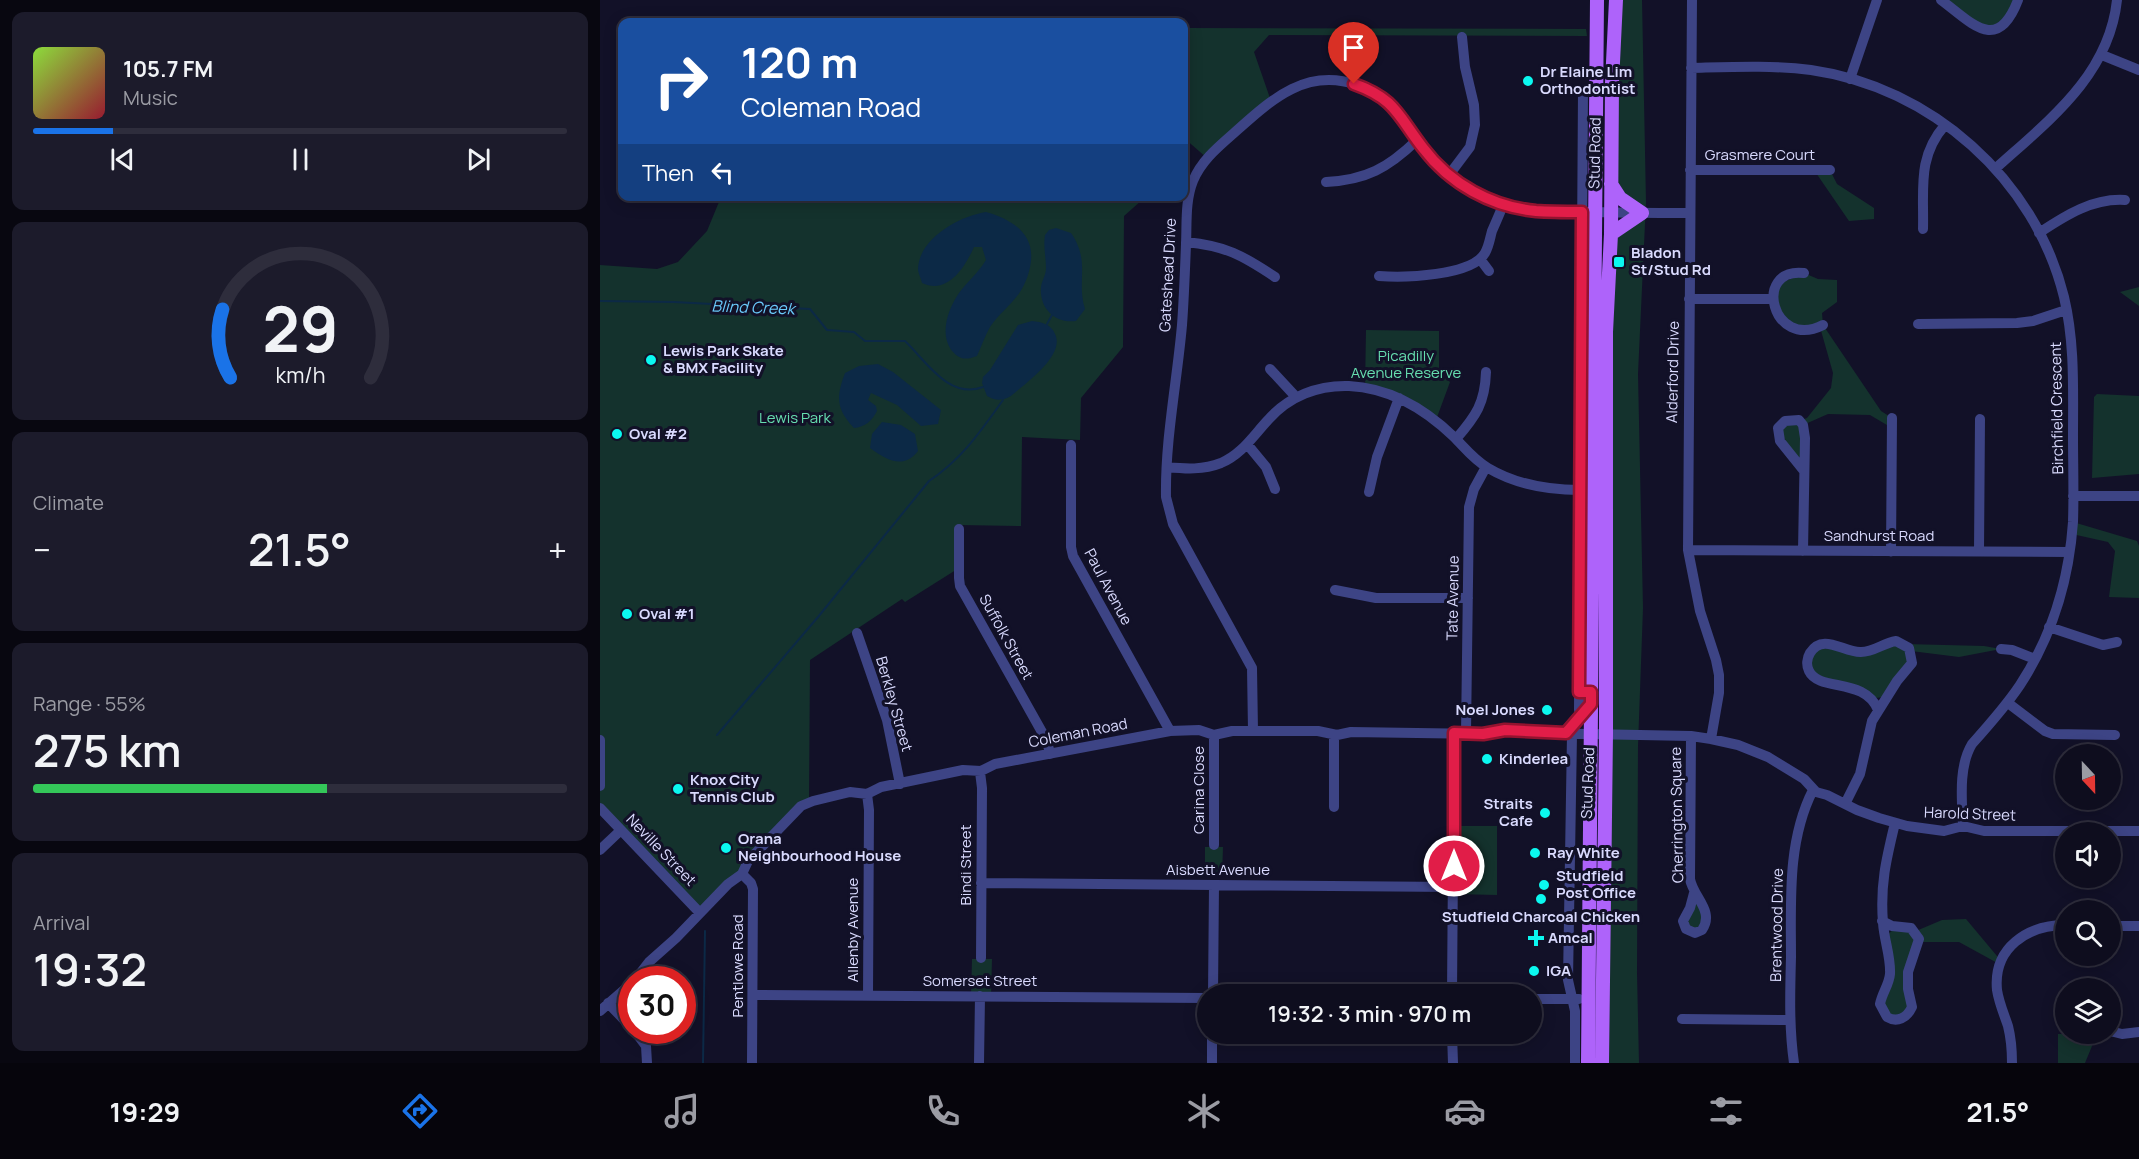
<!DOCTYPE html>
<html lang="en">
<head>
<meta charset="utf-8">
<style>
	body { margin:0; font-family:Manrope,sans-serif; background:#1c1b2b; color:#f1f3f6; height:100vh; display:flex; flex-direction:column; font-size:22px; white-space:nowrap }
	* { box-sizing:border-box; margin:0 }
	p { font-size:20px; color:#9b9ca4 }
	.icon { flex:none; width:33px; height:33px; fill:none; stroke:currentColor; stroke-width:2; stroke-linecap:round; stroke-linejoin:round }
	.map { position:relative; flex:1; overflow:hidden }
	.side { display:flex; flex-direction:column; gap:12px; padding:12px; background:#080710; width:600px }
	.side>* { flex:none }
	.guide { position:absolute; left:18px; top:18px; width:570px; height:183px; border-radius:12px; box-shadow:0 3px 15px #0003,0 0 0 2px #2e2d3c; background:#1a4fa0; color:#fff; overflow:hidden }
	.needle { width:39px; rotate:158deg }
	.tools { position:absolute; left:1455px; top:744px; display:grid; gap:12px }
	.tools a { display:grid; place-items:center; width:66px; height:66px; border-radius:50%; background:#0e0d1e; box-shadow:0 3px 15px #0003,0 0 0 2px #2e2d3c; font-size:30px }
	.speed { position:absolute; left:18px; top:966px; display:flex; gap:12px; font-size:30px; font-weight:700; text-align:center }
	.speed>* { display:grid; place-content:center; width:78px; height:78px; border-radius:50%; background:#0e0d1e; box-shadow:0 3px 15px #0003,0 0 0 2px #2e2d3c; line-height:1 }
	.speed .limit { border:9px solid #d22; background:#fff; color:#111 }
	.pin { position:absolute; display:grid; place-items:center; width:51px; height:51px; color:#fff; margin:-62px -26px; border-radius:50% 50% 50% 0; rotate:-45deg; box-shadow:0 0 6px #0007 }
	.pin .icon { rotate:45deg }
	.me { position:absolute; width:66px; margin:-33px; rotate:0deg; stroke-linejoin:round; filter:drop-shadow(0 0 4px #0008) }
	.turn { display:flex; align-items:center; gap:21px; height:126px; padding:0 24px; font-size:27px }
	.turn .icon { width:78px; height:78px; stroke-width:2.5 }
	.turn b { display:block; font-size:42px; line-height:51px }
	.then { display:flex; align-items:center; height:57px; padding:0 24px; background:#0003; gap:12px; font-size:22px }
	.big { font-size:45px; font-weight:600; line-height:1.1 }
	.side .card { flex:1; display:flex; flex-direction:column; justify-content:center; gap:9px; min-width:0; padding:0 21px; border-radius:12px; background:#1c1b2b }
	.side .dial { align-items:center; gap:0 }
	.dial svg { height:156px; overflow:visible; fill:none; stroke:#2e2d3c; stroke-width:7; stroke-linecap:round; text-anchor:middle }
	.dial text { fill:#f1f3f6; stroke:none }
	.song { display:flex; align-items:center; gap:18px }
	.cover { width:72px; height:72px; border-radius:9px; background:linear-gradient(135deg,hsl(90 70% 55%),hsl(350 70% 35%)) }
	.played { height:6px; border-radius:3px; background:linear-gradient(90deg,#1a73e8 15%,#2e2d3c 15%) }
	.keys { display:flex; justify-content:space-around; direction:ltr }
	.heat { display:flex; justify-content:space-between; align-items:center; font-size:33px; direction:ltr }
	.charge { height:9px; border-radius:4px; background:linear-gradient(90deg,#34c759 55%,#2e2d3c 0) }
	.trip { position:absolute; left:597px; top:984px; width:345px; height:60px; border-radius:30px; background:#0e0d1e; box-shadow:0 3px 15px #0003,0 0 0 2px #2e2d3c; font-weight:600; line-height:60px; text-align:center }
	.menu { display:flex; height:96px; justify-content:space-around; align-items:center; background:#06050c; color:#9b9ca4 }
	.menu .icon { width:42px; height:42px }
	.menu .current { color:#1a73e8 }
	.menu b { font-size:27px; color:#f1f3f6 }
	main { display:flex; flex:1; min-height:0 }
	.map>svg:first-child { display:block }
	.green { fill:#14322d }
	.water { fill:#0c2946 }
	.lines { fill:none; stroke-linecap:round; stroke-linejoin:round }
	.stream { stroke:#0c2946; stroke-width:2 }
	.minor { stroke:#3d4485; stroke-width:10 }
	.major { stroke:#ae63fa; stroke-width:14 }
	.route-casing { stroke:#92132f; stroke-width:15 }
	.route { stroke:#e11d48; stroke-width:10 }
	.poi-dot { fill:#0bf8f0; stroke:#121128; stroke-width:2 }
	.labels { text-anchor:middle; stroke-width:6; stroke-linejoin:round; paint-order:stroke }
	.poi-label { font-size:15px; font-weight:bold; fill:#d9dafe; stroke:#121128; text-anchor:start }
	.street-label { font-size:15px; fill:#d9dafe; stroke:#121128 }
	.park-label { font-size:15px; fill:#66ddaf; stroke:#121128 }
	.water-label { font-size:16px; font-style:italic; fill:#6acbfb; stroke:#121128 }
</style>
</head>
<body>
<main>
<section class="side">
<div class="card">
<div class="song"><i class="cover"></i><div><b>105.7 FM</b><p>Music</p></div></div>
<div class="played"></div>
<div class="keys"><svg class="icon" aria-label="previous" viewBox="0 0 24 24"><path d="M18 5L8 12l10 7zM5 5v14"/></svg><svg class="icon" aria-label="pause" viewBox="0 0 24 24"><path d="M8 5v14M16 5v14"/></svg><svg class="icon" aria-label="next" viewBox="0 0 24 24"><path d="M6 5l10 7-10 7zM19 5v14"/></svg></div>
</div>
<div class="card dial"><svg viewBox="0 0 100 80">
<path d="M14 69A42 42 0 1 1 86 69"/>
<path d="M14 69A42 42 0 0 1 10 34" stroke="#1a73e8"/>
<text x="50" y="56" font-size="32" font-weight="700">29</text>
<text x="50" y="72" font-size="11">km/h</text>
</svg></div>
<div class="card"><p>Climate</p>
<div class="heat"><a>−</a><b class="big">21.5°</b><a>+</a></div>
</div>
<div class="card"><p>Range · 55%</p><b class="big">275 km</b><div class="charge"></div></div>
<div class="card"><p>Arrival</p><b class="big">19:32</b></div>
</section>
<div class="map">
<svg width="1539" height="1063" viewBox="0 0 1539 1063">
	<rect width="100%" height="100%" fill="#121128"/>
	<path class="green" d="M1016,0H1042L1046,202L1038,374L1043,608L1038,746L1037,973L1039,1063H1003L1011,234L1029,221L1017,195Z
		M1341,0H1418L1412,13L1387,30Z
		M584,28L986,29L987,36L669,35L654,52L671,101L607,158L584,138Z
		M1214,170H1230L1237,184L1274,208V219L1249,221Z
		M121,197H542V200L524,216L523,347L481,398L480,440L422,437L421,526L359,525V568L305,602L302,599L210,660L209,802L100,913L0,808V265L57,269L78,262L107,231Z
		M1204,273L1218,279L1237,280V302L1222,313L1223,325L1281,411L1292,418V428L1270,415L1228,414L1203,425L1204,471L1178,428L1207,418L1231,388L1233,373L1220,327L1192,328L1173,299L1177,285Z
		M1539,287V306L1520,292Z
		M766,330L839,331V373L850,382L836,420L765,388Z
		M1497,394L1539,396V474L1492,478L1494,397Z
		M1473,522L1537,541L1539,546V598L1509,597L1515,551L1508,542L1472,534Z
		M1305,644L1384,646L1401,649L1359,657L1311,651L1312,656L1283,697L1276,698L1209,671L1215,647L1247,651Z
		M854,826H897V895L854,894Z
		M605,847H623L622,877L605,876Z
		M1094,893L1106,920L1091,933L1085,916Z
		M1366,919L1402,962L1401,965L1359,942H1319L1310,963L1312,1007L1292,1020L1282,998L1288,986L1284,938L1295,928L1316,931L1342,920Z
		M372,959H392L391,996H371Z
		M1458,1034H1497L1485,1063H1458Z"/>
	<path class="water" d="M386,212C411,219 434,233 431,261C430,271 426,283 420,292C412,304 399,314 390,327C385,336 381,347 377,356C366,360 360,360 352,351C339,334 348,309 359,293C368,281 378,273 386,260L382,247H374C365,267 348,295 322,283C321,278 318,273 318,269C319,238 360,216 386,212Z
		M456,228L471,233C491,262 476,281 485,309L476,321C455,324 439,308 441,287C442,280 446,275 446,268C446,257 443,246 445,235L449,230Z
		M432,321C442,322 451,324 455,334C464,352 436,375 423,386C417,390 411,398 404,399C397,401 393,399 387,396L382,383L383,377L390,370L418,325Z
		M278,364L293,372L341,410L338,424L321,426L297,405L271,393L268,400L276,406L277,411C272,421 265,427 254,428C236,409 236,397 245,373L259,366Z
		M282,422L301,425L315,434L318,451C303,470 287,460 270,448L272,434Z"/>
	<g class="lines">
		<path class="stream" d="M0,301L74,302L210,309L227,330L254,332L265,341H305C326,361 349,400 383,387
			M447,324L452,315
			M117,735L218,617L329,481C362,459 380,432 403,400
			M103,1063L105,931"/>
		<path class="minor" d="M1092,0L1088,550L1100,611L1116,660L1119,675V693L1111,739
			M1341,0C1371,22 1397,55 1418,0
			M1502,55L1539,70
			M1091,68C1131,67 1172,65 1211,70C1331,87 1435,179 1464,297C1475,343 1473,389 1473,436C1473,464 1474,493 1473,522C1469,579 1452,636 1420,685C1406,706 1389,725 1372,744C1358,767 1362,801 1363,826
			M1250,79L1277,0
			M1395,169C1448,121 1509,76 1517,0
			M1090,170H1230
			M849,175L870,147L875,125L874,105L865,67L862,37
			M726,182C766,180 788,168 817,140
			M1323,229C1324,189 1317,157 1345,125
			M1439,233C1466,215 1493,198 1525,200
			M586,242C626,246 642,255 675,277
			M880,259L889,271
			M1204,273C1152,267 1172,351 1223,325
			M779,276C803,278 872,276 885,253C889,246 890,238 892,231C896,222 900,213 903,205
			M1089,299H1173
			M1318,324L1417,323L1433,321L1466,310
			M670,369L696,397
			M856,439C876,416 885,403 886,372
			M647,444L666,467L675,489
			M471,445V547L473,556L570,731
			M567,467C586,469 603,470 621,463C642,454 653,436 668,420C689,396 718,385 749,386C791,388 825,409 854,437C865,448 874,460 888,468C915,484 948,490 980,490
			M769,492L777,457L799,398
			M1473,496H1539
			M359,529V578L360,586L447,741L450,754
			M1088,550L1469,552
			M1203,551L1205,438L1203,425L1199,420L1185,421L1178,428L1180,441L1204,471
			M1379,551L1380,419
			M1291,552L1292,418
			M735,590L776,598H868
			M1449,627L1503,645L1517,642
			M257,633L287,720L300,784
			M1401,649L1412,650L1435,659
			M1408,703L1445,731L1453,734L1515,735
			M979,710L983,90
			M653,731L652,668L573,524L566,497C565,440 577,382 582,325C584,298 585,271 586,244C587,223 585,201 593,181C601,161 618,147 634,133C670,101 705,67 757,85C803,101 808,137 839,166C887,212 933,211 995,212C1027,213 1059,213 1090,213
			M866,733L869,507L874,489L886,467
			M972,734L968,980L975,1011V1063
			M1091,736L1090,879C1093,897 1115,911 1102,930L1095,933L1086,929L1083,921L1090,908L1094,893
			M380,772L382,788L381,958
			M0,786V740
			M267,794L269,810L268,995
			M1245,804L1260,774L1272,721L1297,681L1312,663L1309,648L1296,641C1283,643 1274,652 1261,652C1244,653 1223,632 1210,653C1207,658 1206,665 1209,671C1219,692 1265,677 1278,710
			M734,807V735
			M0,808L100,913
			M614,845V735
			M0,850L21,830
			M142,874L151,883L153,889L152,1063
			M381,883L854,887
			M1282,921L1292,926L1311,928L1319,939L1308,972V989L1312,1007C1307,1018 1297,1023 1287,1017L1280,1004C1282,993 1289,985 1290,974C1291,957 1284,940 1283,923C1280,885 1286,860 1295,823
			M1510,926H1539
			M35,980L49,962L76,938L128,884L142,874L148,861L201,806L213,801L250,792L267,794L281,787L363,770L381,771L395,764L570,731L599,730L614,735L632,731H718L737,735L751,732L883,734L905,730L937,733L1091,736L1111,739L1138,745L1168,757L1204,779L1216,792L1227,795L1257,810L1279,818L1307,826L1344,831L1363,826L1384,831H1539
			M613,994L614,885
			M852,994L854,733
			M153,995L608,998
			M932,999H979
			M8,1003L32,1028
			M0,1011L32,983
			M1082,1019L1190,1020
			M34,1030L46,1046L47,1063
			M1510,1031L1522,1034L1539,1032
			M852,1034L853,1063
			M379,1063L380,996
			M612,1063V1034
			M1194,1063C1189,1028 1190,993 1191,957C1191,901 1187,841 1213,790
			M1412,1063C1412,1050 1411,1038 1408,1026C1404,1014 1399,1003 1397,990C1393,948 1427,925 1466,925"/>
		<path class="major" d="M1011,234L1042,213L1020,198L1011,184
			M966,733L991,704
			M988,1063L997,0
			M1002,1063L1006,734V332L1011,234L1012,83L1016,0"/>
	</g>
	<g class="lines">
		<g class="route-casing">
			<path id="route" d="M754,84C796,99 798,116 823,148C850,184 892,207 936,211C951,212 967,212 982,212L979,692H991V704L966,733L905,730L883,734L854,733V866"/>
		</g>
		<use href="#route" class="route"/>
	</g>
	<g class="poi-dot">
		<circle cx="928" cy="81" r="6"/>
		<rect x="1013" y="256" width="12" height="12" rx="3"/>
		<circle cx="51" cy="360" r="6"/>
		<circle cx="17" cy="434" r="6"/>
		<circle cx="27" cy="614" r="6"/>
		<circle cx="947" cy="710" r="6"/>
		<circle cx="887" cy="759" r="6"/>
		<circle cx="78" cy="789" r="6"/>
		<circle cx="945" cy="813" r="6"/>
		<circle cx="126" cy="848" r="6"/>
		<circle cx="935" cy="853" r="6"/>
		<circle cx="944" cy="885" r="6"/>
		<circle cx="941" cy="899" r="6"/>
		<path d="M933 929h6v6h6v6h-6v6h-6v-6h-6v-6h6z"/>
		<circle cx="934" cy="971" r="6"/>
	</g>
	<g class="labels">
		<g class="poi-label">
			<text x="940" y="77">Dr Elaine Lim<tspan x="940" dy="17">Orthodontist</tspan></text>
			<text x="1031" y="258">Bladon<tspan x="1031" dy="17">St/Stud Rd</tspan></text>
			<text x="63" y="356">Lewis Park Skate<tspan x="63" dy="17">&amp; BMX Facility</tspan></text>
			<text x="29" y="439">Oval #2</text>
			<text x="39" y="619">Oval #1</text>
			<text x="935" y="715" text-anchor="end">Noel Jones</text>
			<text x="899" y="764">Kinderlea</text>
			<text x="90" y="785">Knox City<tspan x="90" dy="17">Tennis Club</tspan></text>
			<text x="933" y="809" text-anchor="end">Straits<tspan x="933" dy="17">Cafe</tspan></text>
			<text x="138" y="844">Orana<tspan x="138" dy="17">Neighbourhood House</tspan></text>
			<text x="947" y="858">Ray White</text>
			<text x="956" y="881">Studfield<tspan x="956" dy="17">Post Office</tspan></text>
			<text x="941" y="922" text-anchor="middle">Studfield Charcoal Chicken</text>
			<text x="948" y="943">Amcal</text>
			<text x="946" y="976">IGA</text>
		</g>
		<g class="street-label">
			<text transform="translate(995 153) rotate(-89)" y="5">Stud Road</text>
			<text x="1160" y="160">Grasmere Court</text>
			<text transform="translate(568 275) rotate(-87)" y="5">Gateshead Drive</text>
			<text transform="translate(1073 372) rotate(-89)" y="5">Alderford Drive</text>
			<text transform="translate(1457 408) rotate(-91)" y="5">Birchfield Crescent</text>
			<text x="1279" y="541">Sandhurst Road</text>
			<text transform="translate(508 587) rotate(62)" y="5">Paul Avenue</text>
			<text transform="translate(853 598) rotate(-89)" y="5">Tate Avenue</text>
			<text transform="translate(406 637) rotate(61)" y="5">Suffolk Street</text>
			<text transform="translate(294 704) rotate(74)" y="5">Berkley Street</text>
			<text transform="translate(478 733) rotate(-11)" y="5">Coleman Road</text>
			<text transform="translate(988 783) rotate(-88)" y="5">Stud Road</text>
			<text transform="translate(599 790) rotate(-90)" y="5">Carina Close</text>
			<text transform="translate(1370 814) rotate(2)" y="5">Harold Street</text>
			<text transform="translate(1077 815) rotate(-91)" y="5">Cherrington Square</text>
			<text transform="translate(61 850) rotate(46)" y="5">Neville Street</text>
			<text transform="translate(366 865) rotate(-90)" y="5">Bindi Street</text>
			<text x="618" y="875">Aisbett Avenue</text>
			<text transform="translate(1177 925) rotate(-89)" y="5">Brentwood Drive</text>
			<text transform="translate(253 930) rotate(-90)" y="5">Allenby Avenue</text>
			<text transform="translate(138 966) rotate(-90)" y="5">Pentlowe Road</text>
			<text x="380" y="986">Somerset Street</text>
		</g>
		<g class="park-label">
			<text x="806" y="361">Picadilly<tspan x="806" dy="17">Avenue Reserve</tspan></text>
			<text x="195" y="423">Lewis Park</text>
		</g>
		<g class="water-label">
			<text transform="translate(153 307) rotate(2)" y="6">Blind Creek</text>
		</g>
	</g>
</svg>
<div class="tools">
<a><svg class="needle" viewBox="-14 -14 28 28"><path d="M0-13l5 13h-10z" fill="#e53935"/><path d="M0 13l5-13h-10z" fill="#9b9ca4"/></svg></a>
<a><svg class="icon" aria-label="sound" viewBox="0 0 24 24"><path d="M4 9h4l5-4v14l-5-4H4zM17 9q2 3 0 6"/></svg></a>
<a><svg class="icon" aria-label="search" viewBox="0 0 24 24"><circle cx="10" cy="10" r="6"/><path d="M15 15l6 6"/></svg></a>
<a><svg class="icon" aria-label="layers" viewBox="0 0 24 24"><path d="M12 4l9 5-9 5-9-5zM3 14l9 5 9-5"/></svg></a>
</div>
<div class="speed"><div class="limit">30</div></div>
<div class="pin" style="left:754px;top:84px;background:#d93025"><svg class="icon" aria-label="arrive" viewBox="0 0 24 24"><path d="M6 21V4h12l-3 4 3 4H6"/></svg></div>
<svg class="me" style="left:854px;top:866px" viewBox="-20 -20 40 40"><circle r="17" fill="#e11d48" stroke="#fff" stroke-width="3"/><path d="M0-11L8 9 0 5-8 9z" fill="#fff"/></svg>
<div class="trip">19:32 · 3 min · 970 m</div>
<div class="guide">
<div class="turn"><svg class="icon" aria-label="right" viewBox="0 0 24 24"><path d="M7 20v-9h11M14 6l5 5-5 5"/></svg><div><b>120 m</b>Coleman Road</div></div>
<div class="then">Then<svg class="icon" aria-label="left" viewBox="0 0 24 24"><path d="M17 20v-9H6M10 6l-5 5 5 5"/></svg></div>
</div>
</div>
</main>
<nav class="menu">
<b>19:29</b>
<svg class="icon current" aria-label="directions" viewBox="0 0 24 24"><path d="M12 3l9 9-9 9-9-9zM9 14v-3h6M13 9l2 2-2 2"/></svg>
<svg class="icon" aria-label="music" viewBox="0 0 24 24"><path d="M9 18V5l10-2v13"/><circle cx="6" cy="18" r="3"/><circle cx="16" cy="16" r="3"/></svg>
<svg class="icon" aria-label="phone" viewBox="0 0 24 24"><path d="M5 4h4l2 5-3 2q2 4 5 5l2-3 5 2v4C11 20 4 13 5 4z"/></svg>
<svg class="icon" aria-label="climate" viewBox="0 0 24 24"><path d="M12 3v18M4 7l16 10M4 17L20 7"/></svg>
<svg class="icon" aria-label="car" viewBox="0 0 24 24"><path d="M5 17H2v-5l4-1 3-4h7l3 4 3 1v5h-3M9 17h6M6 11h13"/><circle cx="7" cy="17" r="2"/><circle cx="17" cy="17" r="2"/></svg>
<svg class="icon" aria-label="filters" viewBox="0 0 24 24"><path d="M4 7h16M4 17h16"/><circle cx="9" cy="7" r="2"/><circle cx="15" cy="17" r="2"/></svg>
<b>21.5°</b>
</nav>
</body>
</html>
